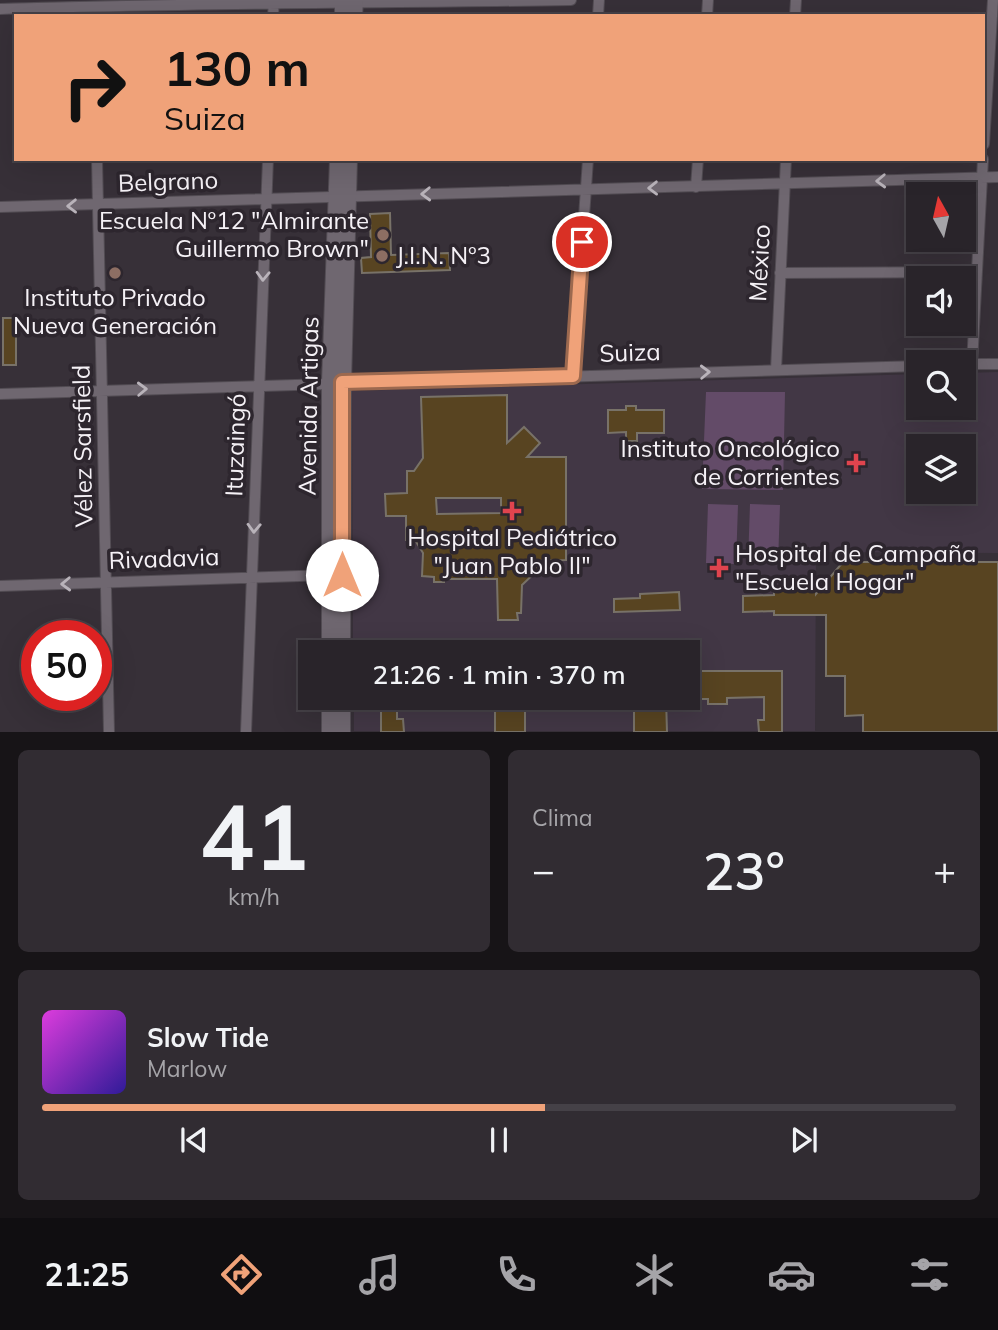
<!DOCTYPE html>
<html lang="es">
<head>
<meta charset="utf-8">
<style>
	body { margin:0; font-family:Mulish,sans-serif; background:#312c32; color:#f1f3f6; height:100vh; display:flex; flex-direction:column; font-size:26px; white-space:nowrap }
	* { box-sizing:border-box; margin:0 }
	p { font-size:23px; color:#a5a4a8 }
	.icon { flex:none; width:38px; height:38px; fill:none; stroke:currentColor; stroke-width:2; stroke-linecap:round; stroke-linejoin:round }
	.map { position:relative; height:732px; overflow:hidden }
	.side { display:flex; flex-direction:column; gap:18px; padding:18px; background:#171417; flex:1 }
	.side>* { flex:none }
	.banner { position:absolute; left:14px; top:14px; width:971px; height:147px; border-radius:0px; box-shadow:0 7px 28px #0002,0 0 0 2px #454147; background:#f0a279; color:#111; overflow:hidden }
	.needle { width:46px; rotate:352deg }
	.controls { position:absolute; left:906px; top:182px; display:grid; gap:14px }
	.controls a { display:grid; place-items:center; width:70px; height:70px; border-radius:0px; background:#29242a; box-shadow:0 7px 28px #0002,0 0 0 2px #454147; font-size:35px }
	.speed { position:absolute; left:21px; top:620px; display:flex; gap:14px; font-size:35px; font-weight:700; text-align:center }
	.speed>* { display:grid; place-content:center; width:91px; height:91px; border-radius:50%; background:#29242a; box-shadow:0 7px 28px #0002,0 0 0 2px #454147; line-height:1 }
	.speed .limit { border:10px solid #d22; background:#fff; color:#111 }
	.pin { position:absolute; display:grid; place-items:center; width:60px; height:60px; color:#fff; margin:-30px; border:4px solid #fff; border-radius:50%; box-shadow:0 2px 7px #0007 }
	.me { position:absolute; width:77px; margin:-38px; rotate:0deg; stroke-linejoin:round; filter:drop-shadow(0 0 5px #0008) }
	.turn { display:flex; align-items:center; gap:24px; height:147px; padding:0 35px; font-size:32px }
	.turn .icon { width:91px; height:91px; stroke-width:2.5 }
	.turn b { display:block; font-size:49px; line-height:60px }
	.big { font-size:52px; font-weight:600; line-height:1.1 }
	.side .tile { flex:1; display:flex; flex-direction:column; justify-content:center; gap:10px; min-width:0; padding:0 24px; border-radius:10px; background:#312c32 }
	.side .dial { align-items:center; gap:0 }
	.dial b { font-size:91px; line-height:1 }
	.song { display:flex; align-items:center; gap:21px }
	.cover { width:84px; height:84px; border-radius:10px; background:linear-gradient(135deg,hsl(300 70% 55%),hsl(250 70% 35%)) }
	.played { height:7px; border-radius:4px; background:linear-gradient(90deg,#f0a279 55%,#454147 55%) }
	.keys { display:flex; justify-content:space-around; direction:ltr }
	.heat { display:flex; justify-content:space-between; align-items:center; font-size:38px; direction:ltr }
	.side .tiles { flex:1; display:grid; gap:18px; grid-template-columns:1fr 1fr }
	.tile:last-child { grid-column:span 2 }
	.trip { position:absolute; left:298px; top:640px; width:402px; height:70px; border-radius:0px; background:#29242a; box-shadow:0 7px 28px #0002,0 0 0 2px #454147; font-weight:600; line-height:70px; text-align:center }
	.dock { display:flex; height:112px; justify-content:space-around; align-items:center; background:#100e11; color:#a5a4a8 }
	.dock .icon { width:49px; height:49px }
	.dock .selected { color:#f0a279 }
	.dock b { font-size:32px; color:#f1f3f6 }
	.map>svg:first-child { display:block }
	.built { fill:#423745; fill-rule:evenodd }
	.green { fill:#634b68 }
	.building { fill:#584421; stroke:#787268; stroke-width:2; fill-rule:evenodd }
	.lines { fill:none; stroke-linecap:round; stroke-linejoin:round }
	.street-casing { stroke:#524c53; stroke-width:12 }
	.secondary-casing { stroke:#524c53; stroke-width:18 }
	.street { stroke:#6f6770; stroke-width:10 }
	.secondary { stroke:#6f6770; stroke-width:16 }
	.oneway { stroke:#b9b3ba }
	.route-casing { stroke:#9c694f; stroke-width:18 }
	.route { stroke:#f0a279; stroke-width:12 }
	.education-dot { fill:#8d6e63; stroke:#2d262e; stroke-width:2.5 }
	.health-dot { fill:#e0444e; stroke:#2d262e; stroke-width:2.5 }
	.labels { text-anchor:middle; stroke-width:7; stroke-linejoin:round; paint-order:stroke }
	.street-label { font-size:24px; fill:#f5f1f6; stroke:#2d262e }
	.poi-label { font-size:24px; fill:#f5f1f6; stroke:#2d262e; text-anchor:end }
</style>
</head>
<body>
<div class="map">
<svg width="998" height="732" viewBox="0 0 998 732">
	<rect width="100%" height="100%" fill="#373038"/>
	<path class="built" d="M998,372V553L816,552L815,731H354V698H688V653H353L352,391L919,374V408H964V373ZM919,446H964V492H919Z"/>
	<path class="green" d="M706,392H785L783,490L702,489Z
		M708,504L738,505L736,564L706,563Z
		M750,504L780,505L778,564L748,563Z"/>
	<path class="building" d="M390,213L391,255L449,253L450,270L362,273L361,258L371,257L370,214Z
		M3,318H16V365H3Z
		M507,395V443L524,427L540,443L527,457H566V560L532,561L539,569L522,585L521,613H517L518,620H498L497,579H444V582H434V577L422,576L423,553L415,540H406V516H386L385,494L407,493V471H414L423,458L421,397ZM436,498H501V513L437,514Z
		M626,406H636V410H664V433H637V441H626V432L608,433V410H626Z
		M843,562H998V732H863V715L845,716V676H826V615H774V611L743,612V596L774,595V589H805V580H816V594Z
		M679,592L680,610L614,612V599L640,598V594Z
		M688,671H782V732H759L758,720H764V697L727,698V704H708V699H688Z
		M381,698H397V719H403L404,732H381Z
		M495,698H525V732H495Z
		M634,698H666L667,732H634Z"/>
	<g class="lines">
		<g class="street-casing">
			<path id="street" d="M0,9C190,3 380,3 571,0
				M273,16L274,0
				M598,16L599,0
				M707,16L708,0
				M795,16L796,0
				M984,144L993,0
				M97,159L109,732
				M696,187L698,159
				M0,207L998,177
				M780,273L976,272
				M964,364H998
				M972,364L983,159
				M776,370L786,159
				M573,376L588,159
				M0,394L919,366
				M0,586L330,575
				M246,732L268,159"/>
		</g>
		<g class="secondary-casing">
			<path id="secondary" d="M343,16V0
				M354,16L355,0
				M330,653V383L338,159
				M342,653L343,382L349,159
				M330,698V732
				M342,698V732"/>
		</g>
		<use href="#street" class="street"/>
		<use href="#secondary" class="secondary"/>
	</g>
	<defs><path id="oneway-chevron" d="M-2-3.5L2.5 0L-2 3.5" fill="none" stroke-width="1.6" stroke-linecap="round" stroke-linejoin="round" transform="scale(1.75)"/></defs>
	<g class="oneway">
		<use href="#oneway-chevron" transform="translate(881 181) rotate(178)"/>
		<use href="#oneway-chevron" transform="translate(653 188) rotate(179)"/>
		<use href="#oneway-chevron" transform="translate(426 194) rotate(178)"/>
		<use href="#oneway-chevron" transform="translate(72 206) rotate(179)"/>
		<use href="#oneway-chevron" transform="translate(263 276) rotate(92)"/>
		<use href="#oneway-chevron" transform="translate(705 372) rotate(-2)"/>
		<use href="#oneway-chevron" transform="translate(142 389) rotate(-2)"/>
		<use href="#oneway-chevron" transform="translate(254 528) rotate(92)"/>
		<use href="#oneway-chevron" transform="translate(66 584) rotate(178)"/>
	</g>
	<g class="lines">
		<g class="route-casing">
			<path id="route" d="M342,575V382L573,376L582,242"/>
		</g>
		<use href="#route" class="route"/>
	</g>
	<g class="education-dot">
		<circle cx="383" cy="235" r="7"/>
		<circle cx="382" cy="256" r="7"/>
		<circle cx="115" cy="273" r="7"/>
	</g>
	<g class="health-dot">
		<path d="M852.5 452.5h7v7h7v7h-7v7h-7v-7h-7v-7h7z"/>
		<path d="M508.5 500.5h7v7h7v7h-7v7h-7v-7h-7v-7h7z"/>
		<path d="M715.5 557.5h7v7h7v7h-7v7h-7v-7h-7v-7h7z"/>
	</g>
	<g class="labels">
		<g class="street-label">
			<text transform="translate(168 182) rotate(-2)" y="8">Belgrano</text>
			<text transform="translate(760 263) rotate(-87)" y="8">México</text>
			<text transform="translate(630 353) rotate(-2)" y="8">Suiza</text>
			<text transform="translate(309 406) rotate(-89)" y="8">Avenida Artigas</text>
			<text transform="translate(236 445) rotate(-88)" y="8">Ituzaingó</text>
			<text transform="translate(83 446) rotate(-91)" y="8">Vélez Sarsfield</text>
			<text transform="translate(164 559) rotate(-2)" y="8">Rivadavia</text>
		</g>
		<g class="poi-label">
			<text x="369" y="229">Escuela Nº12 "Almirante<tspan x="369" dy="28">Guillermo Brown"</tspan></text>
			<text x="396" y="264" text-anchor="start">J.I.N. Nº3</text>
			<text x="115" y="306" text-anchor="middle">Instituto Privado<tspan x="115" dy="28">Nueva Generación</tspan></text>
			<text x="840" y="457">Instituto Oncológico<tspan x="840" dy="28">de Corrientes</tspan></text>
			<text x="512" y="546" text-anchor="middle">Hospital Pediátrico<tspan x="512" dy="28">"Juan Pablo II"</tspan></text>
			<text x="735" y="562" text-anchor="start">Hospital de Campaña<tspan x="735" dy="28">"Escuela Hogar"</tspan></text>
		</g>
	</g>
</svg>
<div class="controls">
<a><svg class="needle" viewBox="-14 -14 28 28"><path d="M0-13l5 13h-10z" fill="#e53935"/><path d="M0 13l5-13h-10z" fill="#a5a4a8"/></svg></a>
<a><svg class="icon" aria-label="sound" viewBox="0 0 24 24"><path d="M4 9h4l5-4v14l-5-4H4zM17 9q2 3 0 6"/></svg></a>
<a><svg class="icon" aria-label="search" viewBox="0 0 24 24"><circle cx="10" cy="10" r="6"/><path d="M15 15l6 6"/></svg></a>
<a><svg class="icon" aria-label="layers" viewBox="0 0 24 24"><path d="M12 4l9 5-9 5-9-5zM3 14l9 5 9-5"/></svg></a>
</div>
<div class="speed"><div class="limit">50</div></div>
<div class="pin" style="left:582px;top:242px;background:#d93025"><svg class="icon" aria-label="arrive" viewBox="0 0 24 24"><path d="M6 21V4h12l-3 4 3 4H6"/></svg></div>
<svg class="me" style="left:342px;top:575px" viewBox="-20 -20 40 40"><circle r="19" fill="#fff"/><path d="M0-13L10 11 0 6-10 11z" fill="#f0a279"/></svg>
<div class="trip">21:26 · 1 min · 370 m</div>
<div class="banner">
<div class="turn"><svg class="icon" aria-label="right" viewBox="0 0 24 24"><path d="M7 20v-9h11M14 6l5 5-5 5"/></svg><div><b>130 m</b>Suiza</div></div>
</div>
</div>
<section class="side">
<div class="tiles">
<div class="tile dial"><b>41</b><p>km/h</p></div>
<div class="tile"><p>Clima</p>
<div class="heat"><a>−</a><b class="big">23°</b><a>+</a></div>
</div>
<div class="tile">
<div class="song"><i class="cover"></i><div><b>Slow Tide</b><p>Marlow</p></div></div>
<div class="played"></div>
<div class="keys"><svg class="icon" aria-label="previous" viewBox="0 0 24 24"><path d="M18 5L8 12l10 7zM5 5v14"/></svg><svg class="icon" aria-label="pause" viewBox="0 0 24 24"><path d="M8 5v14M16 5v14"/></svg><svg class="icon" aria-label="next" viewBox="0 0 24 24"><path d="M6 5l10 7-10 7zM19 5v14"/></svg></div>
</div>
</div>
</section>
<nav class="dock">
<b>21:25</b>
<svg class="icon selected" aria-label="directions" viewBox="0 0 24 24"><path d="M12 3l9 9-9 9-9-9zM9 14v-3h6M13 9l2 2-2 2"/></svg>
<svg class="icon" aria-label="music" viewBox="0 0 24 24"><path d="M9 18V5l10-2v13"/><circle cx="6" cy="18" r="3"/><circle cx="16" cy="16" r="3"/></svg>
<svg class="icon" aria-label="phone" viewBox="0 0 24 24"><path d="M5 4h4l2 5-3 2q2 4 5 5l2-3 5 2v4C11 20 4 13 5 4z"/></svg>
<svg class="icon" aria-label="climate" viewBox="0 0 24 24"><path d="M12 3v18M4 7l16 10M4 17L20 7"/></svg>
<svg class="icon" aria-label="car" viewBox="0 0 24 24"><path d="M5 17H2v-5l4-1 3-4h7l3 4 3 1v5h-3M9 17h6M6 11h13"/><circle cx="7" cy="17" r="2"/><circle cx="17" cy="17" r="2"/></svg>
<svg class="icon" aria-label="filters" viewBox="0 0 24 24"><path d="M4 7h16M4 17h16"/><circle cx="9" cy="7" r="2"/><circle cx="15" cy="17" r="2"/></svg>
</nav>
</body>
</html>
